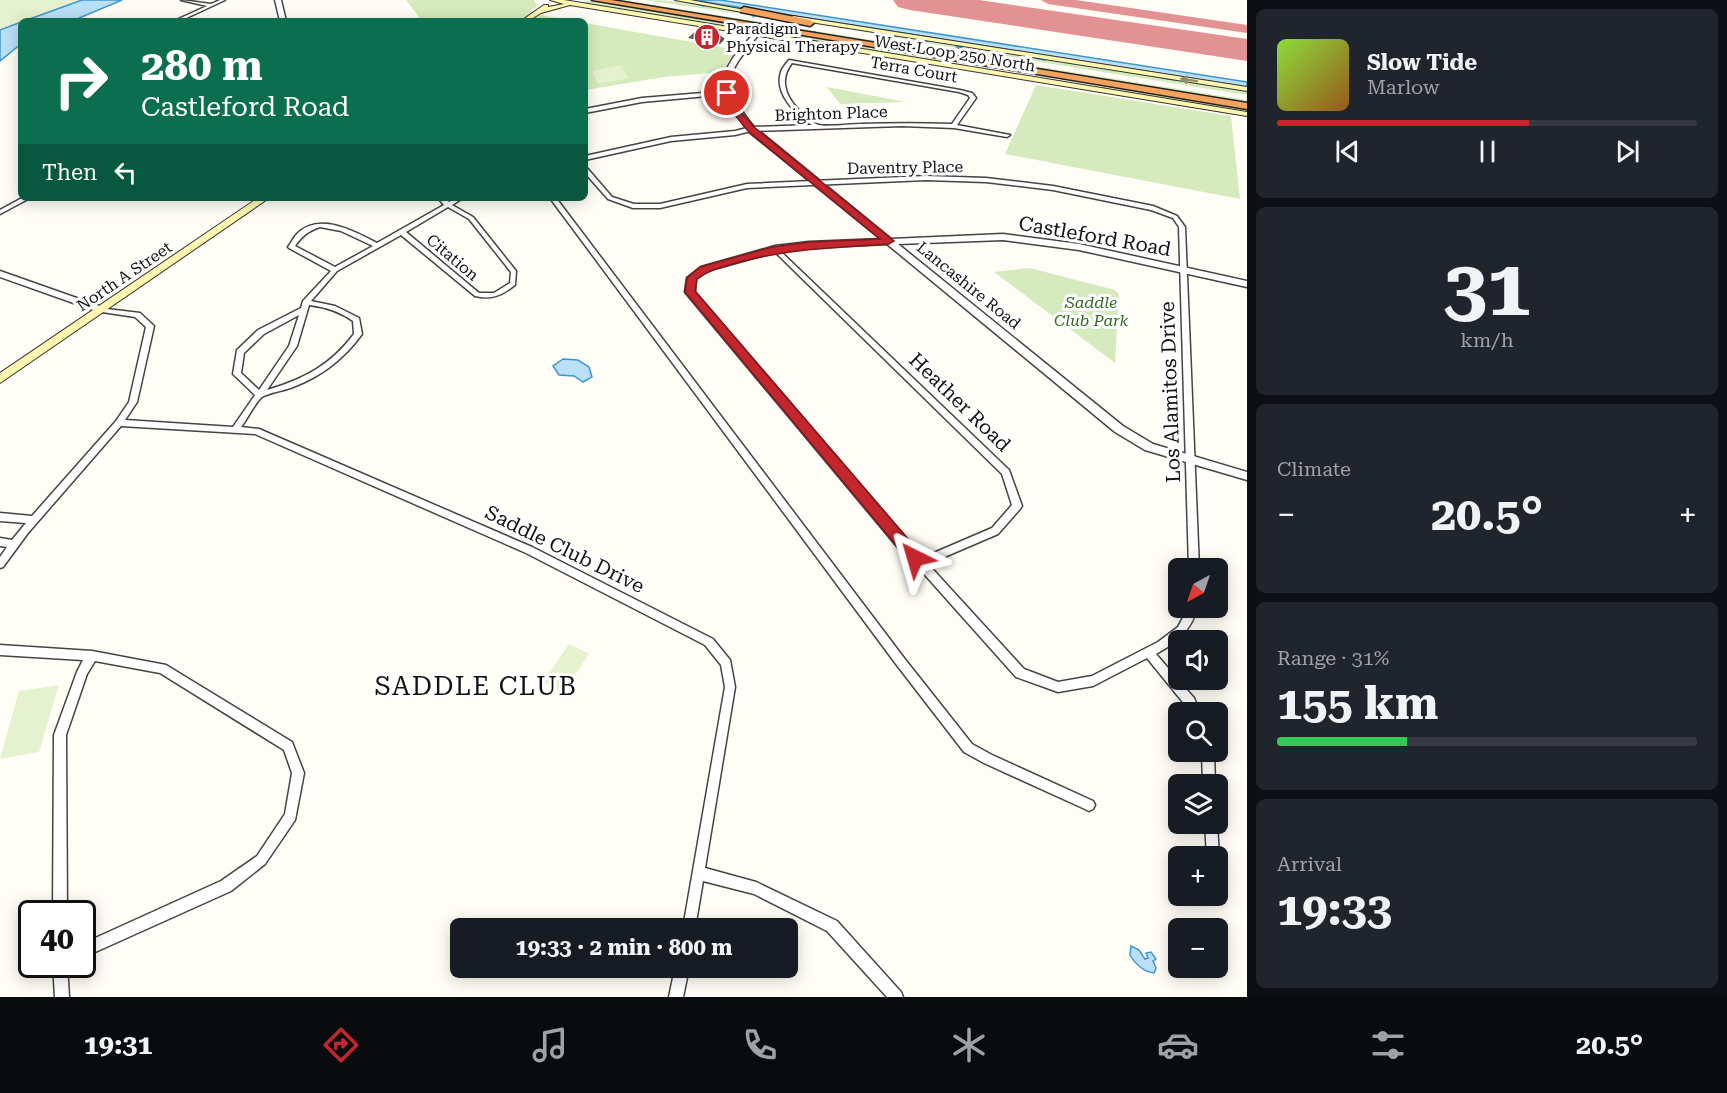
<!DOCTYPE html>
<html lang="en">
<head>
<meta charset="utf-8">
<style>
	body { margin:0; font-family:"Roboto Serif",serif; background:#20242c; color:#f1f3f6; height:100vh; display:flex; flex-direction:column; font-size:22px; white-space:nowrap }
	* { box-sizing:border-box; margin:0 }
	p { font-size:20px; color:#9ea1a6 }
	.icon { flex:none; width:33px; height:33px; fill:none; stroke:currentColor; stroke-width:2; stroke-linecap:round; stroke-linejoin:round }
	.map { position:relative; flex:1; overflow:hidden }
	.sheet { display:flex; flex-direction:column; gap:9px; padding:9px; background:#0d0f14; width:480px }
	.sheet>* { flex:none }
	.guide { position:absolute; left:18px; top:18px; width:570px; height:183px; border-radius:9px; box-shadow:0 3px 15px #0003; background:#0b6e4f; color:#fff; overflow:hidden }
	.needle { width:39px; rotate:220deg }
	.fabs { position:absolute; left:1168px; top:558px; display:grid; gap:12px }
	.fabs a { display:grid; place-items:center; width:60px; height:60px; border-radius:9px; background:#171b24; box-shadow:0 3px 15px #0003; font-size:30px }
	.speed { position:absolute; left:18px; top:900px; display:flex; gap:12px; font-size:30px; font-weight:700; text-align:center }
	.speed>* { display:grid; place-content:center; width:78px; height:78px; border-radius:50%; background:#171b24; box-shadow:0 3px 15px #0003; line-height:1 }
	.speed .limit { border:3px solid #111; border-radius:9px; background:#fff; color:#111 }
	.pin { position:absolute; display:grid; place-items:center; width:51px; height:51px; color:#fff; margin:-26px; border:3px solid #fff; border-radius:50%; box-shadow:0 2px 6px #0007 }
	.me { position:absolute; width:66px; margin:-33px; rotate:320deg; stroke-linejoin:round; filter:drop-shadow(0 0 4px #0008) }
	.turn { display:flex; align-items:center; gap:21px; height:126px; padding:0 24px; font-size:27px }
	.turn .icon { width:78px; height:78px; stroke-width:2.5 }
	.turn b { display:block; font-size:42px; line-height:51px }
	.then { display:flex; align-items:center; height:57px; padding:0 24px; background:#0003; gap:12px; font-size:22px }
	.big { font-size:45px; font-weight:700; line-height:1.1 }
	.sheet .widget { flex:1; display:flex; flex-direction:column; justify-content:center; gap:9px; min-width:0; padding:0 21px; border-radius:9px; background:#20242c }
	.sheet .dial { align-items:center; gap:0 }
	.dial b { font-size:78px; line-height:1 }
	.song { display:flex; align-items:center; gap:18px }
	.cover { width:72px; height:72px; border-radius:9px; background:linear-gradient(135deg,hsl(90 70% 55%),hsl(30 70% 35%)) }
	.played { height:6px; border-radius:3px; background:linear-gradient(90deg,#c4262e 60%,#363941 60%) }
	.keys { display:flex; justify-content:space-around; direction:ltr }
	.heat { display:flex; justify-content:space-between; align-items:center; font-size:33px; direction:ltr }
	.charge { height:9px; border-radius:4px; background:linear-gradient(90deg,#34c759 31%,#363941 0) }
	.trip { position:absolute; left:450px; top:918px; width:348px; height:60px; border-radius:9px; background:#171b24; box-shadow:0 3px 15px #0003; font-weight:700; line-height:60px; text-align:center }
	.dock { display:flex; height:96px; justify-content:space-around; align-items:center; background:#090b0e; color:#9ea1a6 }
	.dock .icon { width:42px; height:42px }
	.dock .current { color:#c4262e }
	.dock b { font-size:27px; color:#f1f3f6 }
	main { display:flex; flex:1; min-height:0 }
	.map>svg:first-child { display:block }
	.green { fill:#d5ebbd }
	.pitch { fill:#e6f2cf }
	.water { fill:#b9e0f7; stroke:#3f96cf; stroke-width:1.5 }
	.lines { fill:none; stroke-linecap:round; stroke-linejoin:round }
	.stream { stroke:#3f96cf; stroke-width:1.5 }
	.taxiway { fill:#e29292; fill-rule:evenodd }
	.runway { fill:#e29292; fill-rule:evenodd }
	.building { fill:#5a524d }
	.minor-casing { stroke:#444; stroke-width:3 }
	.tertiary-casing { stroke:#444; stroke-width:3 }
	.secondary-casing { stroke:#333; stroke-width:2 }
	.motorway-casing { stroke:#222; stroke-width:3 }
	.minor { fill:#fff; fill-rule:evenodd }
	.tertiary { fill:#fff; fill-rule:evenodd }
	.secondary { fill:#fff6b0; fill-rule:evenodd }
	.motorway { fill:#f5a25d; fill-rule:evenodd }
	.oneway { fill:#948f68 }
	.route { fill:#c4262e; stroke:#7f191e; stroke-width:1.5 }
	.labels { text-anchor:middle; stroke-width:6; stroke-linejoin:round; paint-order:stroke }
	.far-poi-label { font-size:16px; fill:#111; stroke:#fff; text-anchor:start }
	.far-street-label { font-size:16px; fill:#111; stroke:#fff }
	.far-park-label { font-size:16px; font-style:italic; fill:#2f6b1f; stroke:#fff }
	.street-label { font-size:20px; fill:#111; stroke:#fff }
	.near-neighbourhood-label { font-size:26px; letter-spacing:1.5px; fill:#111; stroke:#fff }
</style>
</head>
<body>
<main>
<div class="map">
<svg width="1247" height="997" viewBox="0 0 1247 997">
	<rect width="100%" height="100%" fill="#fffdf5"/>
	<path class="green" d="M406,0H534L537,6L529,13L575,21H422Z
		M582,0L589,1L749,27L746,31L584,4L586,2Z
		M603,0H624L1247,100V104Z
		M645,0C704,0 765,16 823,26Z
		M585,23L737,50L721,72L664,77L585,90Z
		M773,31L981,65L909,57L770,34Z
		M858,31L1247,91V95L952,48Z
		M987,70L1247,109V113Z
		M1036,85L1231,116L1240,199L1005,154Z
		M827,87L906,102L840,104Z
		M1030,268L1115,290L1119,294L1115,363L994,272Z"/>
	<path class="pitch" d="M0,0H97L43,21H21V29L0,38Z
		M621,65L629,78L598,84L592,71Z
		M569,644L589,654L563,693L543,682Z
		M59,685L39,752L0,759L19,691Z"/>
	<path class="water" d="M82,0H122L72,21H24Z
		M693,0H720L1247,82V87Z
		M21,22V44L0,61V30Z
		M563,359L578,360L589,367L592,377L583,382L574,376L559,375L553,366Z
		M1131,946L1139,950L1145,959L1148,958L1146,953L1151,952L1156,959L1153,961L1156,968L1154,973C1144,972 1135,964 1130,955Z"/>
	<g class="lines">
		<path class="stream" d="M699,5L704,6
			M753,17L755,15
			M749,27L773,31L770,34L746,31Z
			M813,32H815V33H812Z
			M891,35L896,36
			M923,41H928
			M956,46L963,47L958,48Z
			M1035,58L1045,60
			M1162,78L1175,80
			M1104,88L1110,91L1103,90Z"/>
		<path class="taxiway" d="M1041,0H1076L1247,25V33L1048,4Z"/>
		<path class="runway" d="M893,0H979L1247,39V61L910,10L898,7Z"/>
	</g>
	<path class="building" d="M697,30L720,35L725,39L720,44L688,38Z"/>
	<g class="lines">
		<g class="minor-casing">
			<path id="minor" d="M181,0L211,4L220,0H225L180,21H174L207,6Z
				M789,60L960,90L972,93L976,98L957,125L1010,135L1007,137L954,128L902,126L751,131L735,135L671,141L585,160V156L671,137L735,131L751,127L812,125C796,115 774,94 781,72C782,68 786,64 789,60ZM792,63L959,92L968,95L970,98L952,124C922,123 891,123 861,124C852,124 826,127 819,125C814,124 808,118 804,115C788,101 777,82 792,63Z
				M727,91L729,92V94L642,102L585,113V109L642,98Z
				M585,167L587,168L612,197L634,204H660L747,184L926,176L986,178L1053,186L1153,206L1177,216L1185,227L1199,568H1189L1179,227L1173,218L1151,210L1053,190L986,182L926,180L747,188L660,208H633L608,199L585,173Z
				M22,198H30L0,214V210Z
				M438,198H444L449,202L456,198H463L452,205L473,217L516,271L515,285C502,295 491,300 475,296L401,235L337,271L311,301L335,306L359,318L362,334C344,359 322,376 293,387C286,390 268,393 262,397C257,400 246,421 241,427L259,429L532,547L713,639L730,660L735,687L705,868L756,882L837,921L901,992L903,997H887L827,931L754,894L703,881L695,928H683L725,687L721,665L705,645L526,553L255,434L121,426L28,533L3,567L0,568V557L7,547L0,546V538L12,540L26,523L0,521V513L32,516L116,421L129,402L146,327L135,317L102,312L98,310L99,308L140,313L154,326L137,402L125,420L233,427L255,395L233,374L237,350L258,330L301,308L303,301L331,271L289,248L288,247C291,243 293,239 296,235C318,211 354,231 377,243L444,205ZM448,207L469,219L511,272L510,283L494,293H479L406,232ZM320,227L341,231L373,246L335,267L295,246C302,236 308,231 320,227ZM309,305C325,307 339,311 353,321L354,334C331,365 304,379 267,390L297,346ZM299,315L289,346L259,390L241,373L244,353L264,334Z
				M550,198H556L904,658L972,744L992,755L1093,801L1095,805L1093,809L1089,811L1085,809L984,763L964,752L896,664Z
				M775,247L777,248L1009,470L1022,506L1020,509L998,534L928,564L1024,669L1058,682L1092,676L1158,642L1178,627L1188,608H1198C1189,632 1179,641 1156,654L1194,698L1200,712H1189L1186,706L1147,658L1093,686L1058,692L1016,677L917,566L912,559L914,556L917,555L922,558L992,528L1012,505L1002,474L773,250L772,249Z
				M0,645L92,651L166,665L292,742L304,773L295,820L265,864L231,891L82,958V944L221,881L257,856L285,814L292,773L284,750L160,673L95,661L87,674L66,735L67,914H53L54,735L77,672L83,660L0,655Z
				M1202,752H1214L1215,784H1203Z
				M1205,824H1217L1219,856L1218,859V856H1207Z
				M53,964H67L69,997H55Z
				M675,968H689L683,997H669Z"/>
		</g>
		<g class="tertiary-casing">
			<path id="tertiary" d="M275,0H281L286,21H280Z
				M754,33L759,34C726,75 718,83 754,127L891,239L1003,234L1079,244L1247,281V287L1079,250L1003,240L898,244L1123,426L1153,444L1247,472V480L1145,450L1115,432L887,244L809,248L776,252L707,271L696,279L695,292L920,554L921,558L920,562L915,563L910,562L685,292L687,278L701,267L775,246L809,242L881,239L748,131L728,102L724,91L723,80L726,70L733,58Z
				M0,271L105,308L107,310L105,312H99L0,277Z"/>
		</g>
		<g class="secondary-casing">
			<path id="secondary" d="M550,0H564L1247,112V116L570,5L541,13L528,21H521L544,5H548V7L564,4Z
				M675,0H690L762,13L759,15Z
				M793,16L1247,87V91L791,19Z
				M258,198H269L0,383V373Z"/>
		</g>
		<g class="motorway-casing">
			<path id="motorway" d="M592,0H611L1247,103V109Z
				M744,7L810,20L814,23L810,26L741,12L740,10Z"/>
		</g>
		<use href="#minor" class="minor"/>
		<use href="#tertiary" class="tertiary"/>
		<use href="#secondary" class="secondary"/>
		<use href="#motorway" class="motorway"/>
	</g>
	<defs><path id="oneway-solid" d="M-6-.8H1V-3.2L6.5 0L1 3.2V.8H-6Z" transform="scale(1.5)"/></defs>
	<use class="oneway" href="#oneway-solid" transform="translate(1189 80) rotate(-171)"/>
	<path class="route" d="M724,91H729L738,109L754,127L894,241L889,244C838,247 789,249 739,262C723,267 710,269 697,279L695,291L920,553L922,558L920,562H910L685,292L687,278L700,267L772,247L809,242L880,239L748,131L730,109Z"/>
	<defs>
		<g id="building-disc" transform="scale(1.35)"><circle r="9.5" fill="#c4262e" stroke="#fff"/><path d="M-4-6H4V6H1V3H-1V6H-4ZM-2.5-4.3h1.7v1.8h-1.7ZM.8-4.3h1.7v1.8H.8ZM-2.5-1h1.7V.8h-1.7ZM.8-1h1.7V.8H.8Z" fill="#fff"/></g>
	</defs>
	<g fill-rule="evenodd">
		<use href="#building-disc" x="707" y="37"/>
	</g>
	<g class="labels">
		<g class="far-poi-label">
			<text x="726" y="34">Paradigm<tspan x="726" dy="18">Physical Therapy</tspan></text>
		</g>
		<g class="far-street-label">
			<text transform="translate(955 53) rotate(9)" y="6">West Loop 250 North</text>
			<text transform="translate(914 69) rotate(10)" y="6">Terra Court</text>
			<text transform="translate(831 113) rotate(-2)" y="6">Brighton Place</text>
			<text transform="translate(905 167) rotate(-1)" y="6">Daventry Place</text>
			<text transform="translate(453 257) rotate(40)" y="6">Citation</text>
			<text transform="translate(124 276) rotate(-34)" y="6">North A Street</text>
			<text transform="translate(969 285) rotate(39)" y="6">Lancashire Road</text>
		</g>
		<g class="far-park-label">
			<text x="1091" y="308">Saddle<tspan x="1091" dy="18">Club Park</tspan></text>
		</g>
		<g class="street-label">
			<text transform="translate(1095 236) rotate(10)" y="7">Castleford Road</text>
			<text transform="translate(1170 392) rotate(-92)" y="7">Los Alamitos Drive</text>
			<text transform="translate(960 402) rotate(44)" y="7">Heather Road</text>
			<text transform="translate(565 549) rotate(26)" y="7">Saddle Club Drive</text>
		</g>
		<g class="near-neighbourhood-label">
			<text x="476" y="695">SADDLE CLUB</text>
		</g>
	</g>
</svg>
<div class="fabs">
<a><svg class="needle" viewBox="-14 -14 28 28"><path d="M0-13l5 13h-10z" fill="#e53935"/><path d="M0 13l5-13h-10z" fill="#9ea1a6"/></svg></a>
<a><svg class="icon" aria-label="sound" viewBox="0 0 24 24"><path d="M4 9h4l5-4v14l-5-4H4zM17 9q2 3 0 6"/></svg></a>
<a><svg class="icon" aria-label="search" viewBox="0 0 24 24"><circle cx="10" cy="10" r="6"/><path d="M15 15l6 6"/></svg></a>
<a><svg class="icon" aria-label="layers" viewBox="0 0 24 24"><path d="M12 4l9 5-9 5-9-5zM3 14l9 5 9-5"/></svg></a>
<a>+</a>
<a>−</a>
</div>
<div class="speed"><div class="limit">40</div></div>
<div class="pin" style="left:727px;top:93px;background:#d93025"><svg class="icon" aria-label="arrive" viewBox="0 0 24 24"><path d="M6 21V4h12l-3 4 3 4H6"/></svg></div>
<svg class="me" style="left:915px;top:558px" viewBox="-20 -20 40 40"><path d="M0-17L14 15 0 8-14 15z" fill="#c4262e" stroke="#fff" stroke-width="4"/></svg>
<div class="trip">19:33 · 2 min · 800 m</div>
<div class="guide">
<div class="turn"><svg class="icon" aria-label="right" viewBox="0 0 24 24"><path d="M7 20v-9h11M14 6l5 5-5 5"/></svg><div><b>280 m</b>Castleford Road</div></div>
<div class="then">Then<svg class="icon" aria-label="left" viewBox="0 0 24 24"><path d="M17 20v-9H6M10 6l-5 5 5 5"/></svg></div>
</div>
</div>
<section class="sheet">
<div class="widget">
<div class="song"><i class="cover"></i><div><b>Slow Tide</b><p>Marlow</p></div></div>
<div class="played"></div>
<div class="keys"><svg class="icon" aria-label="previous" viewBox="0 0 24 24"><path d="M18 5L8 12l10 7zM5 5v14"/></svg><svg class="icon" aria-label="pause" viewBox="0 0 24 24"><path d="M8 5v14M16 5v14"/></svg><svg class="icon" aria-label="next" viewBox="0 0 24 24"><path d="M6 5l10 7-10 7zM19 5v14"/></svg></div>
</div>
<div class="widget dial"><b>31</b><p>km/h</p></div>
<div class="widget"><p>Climate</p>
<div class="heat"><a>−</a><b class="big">20.5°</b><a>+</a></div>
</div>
<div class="widget"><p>Range · 31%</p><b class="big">155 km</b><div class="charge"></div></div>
<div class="widget"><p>Arrival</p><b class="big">19:33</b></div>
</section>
</main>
<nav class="dock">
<b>19:31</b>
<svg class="icon current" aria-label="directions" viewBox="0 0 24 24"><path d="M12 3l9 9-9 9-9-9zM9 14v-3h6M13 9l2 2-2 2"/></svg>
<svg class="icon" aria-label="music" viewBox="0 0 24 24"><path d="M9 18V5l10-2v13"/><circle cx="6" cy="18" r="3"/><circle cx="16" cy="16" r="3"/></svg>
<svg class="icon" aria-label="phone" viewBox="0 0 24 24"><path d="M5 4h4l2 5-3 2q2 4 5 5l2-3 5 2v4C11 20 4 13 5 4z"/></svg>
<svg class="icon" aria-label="climate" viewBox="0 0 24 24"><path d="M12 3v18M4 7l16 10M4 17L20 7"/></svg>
<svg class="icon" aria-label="car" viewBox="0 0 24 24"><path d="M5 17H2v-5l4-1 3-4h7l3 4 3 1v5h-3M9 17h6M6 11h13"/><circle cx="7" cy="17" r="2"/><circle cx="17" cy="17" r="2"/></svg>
<svg class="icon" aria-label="filters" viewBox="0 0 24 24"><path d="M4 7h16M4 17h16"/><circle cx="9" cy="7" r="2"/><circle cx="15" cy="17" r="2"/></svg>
<b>20.5°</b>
</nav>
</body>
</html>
